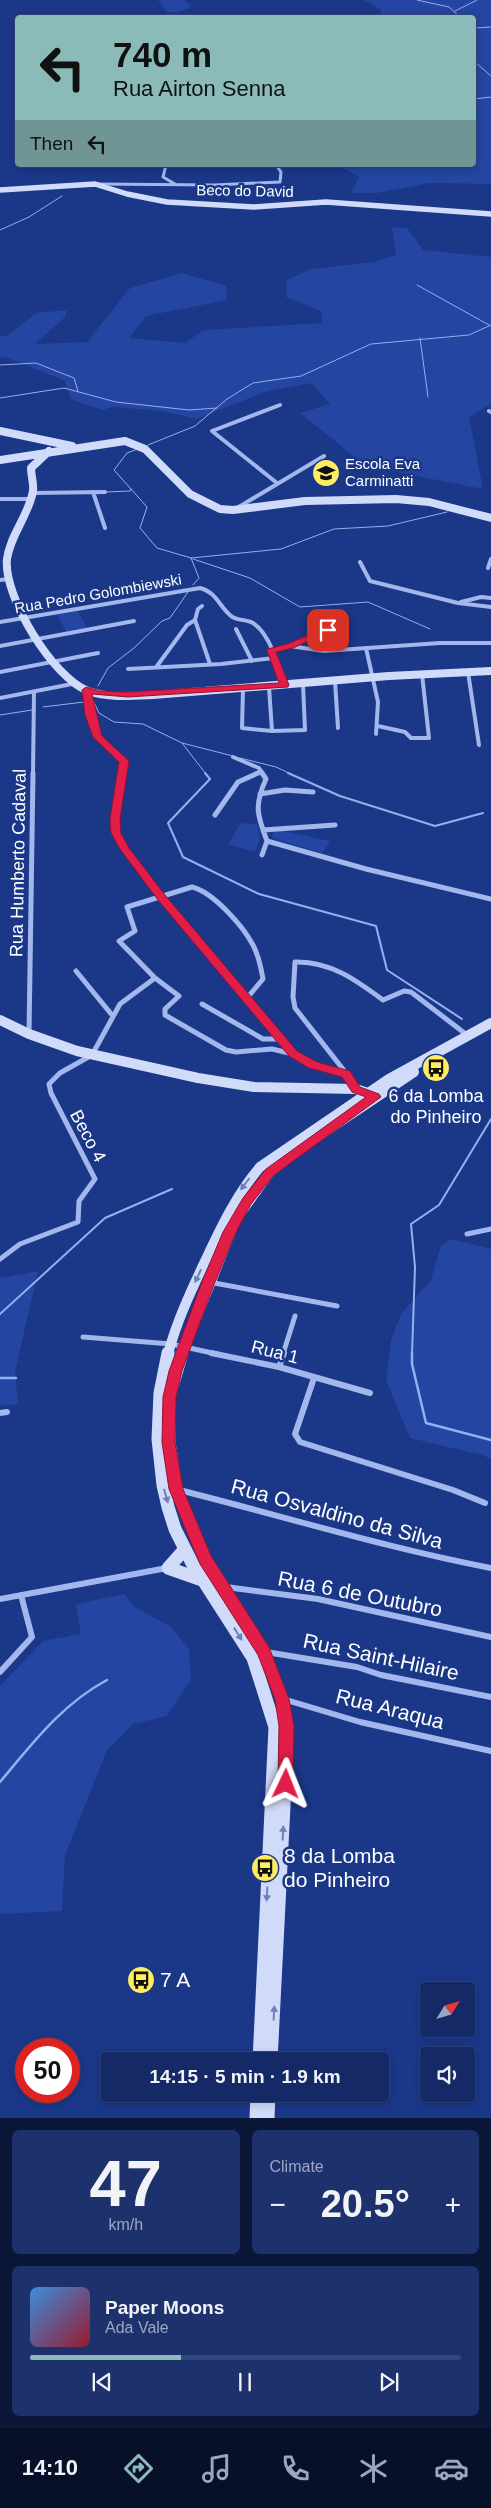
<!DOCTYPE html>
<html lang="en">
<head>
<meta charset="utf-8">
<style>
	body { margin:0; font-family:Helvetica,sans-serif; background:#1d316c; color:#f1f3f6; height:100vh; display:flex; flex-direction:column; font-size:19px; white-space:nowrap }
	* { box-sizing:border-box; margin:0 }
	p { font-size:16px; color:#9da6bf }
	.icon { flex:none; width:28px; height:28px; fill:none; stroke:currentColor; stroke-width:2; stroke-linecap:round; stroke-linejoin:round }
	.map { position:relative; height:2118px; overflow:hidden }
	.sheet { display:flex; flex-direction:column; gap:12px; padding:12px; background:#0b1738; flex:1 }
	.sheet>* { flex:none }
	.hud { position:absolute; left:15px; top:15px; width:461px; height:152px; border-radius:5px; box-shadow:0 2px 8px #0003,0 0 0 1px #33457a; background:#8bbbb9; color:#111; overflow:hidden }
	.needle { width:32px; rotate:53deg }
	.controls { position:absolute; left:420px; top:1982px; display:grid; gap:10px }
	.controls a { display:grid; place-items:center; width:55px; height:55px; border-radius:5px; background:#142966; box-shadow:0 2px 8px #0003,0 0 0 1px #33457a; font-size:25px }
	.speed { position:absolute; left:15px; top:2038px; display:flex; gap:10px; font-size:25px; font-weight:700; text-align:center }
	.speed>* { display:grid; place-content:center; width:65px; height:65px; border-radius:50%; background:#142966; box-shadow:0 2px 8px #0003,0 0 0 1px #33457a; line-height:1 }
	.speed .limit { border:8px solid #d22; background:#fff; color:#111 }
	.pin { position:absolute; display:grid; place-items:center; width:42px; height:42px; color:#fff; margin:-21px; border-radius:10px; box-shadow:0 2px 8px #0006 }
	.me { position:absolute; width:55px; margin:-28px; rotate:2deg; stroke-linejoin:round; filter:drop-shadow(0 0 4px #0008) }
	.turn { display:flex; align-items:center; gap:18px; height:105px; padding:0 15px; font-size:22px }
	.turn .icon { width:65px; height:65px; stroke-width:2.5 }
	.turn b { display:block; font-size:35px; line-height:42px }
	.then { display:flex; align-items:center; height:48px; padding:0 15px; background:#0003; gap:10px; font-size:19px }
	.big { font-size:38px; font-weight:800; line-height:1.1 }
	.sheet .tile { flex:1; display:flex; flex-direction:column; justify-content:center; gap:8px; min-width:0; padding:0 18px; border-radius:8px; background:#1d316c }
	.sheet .dial { align-items:center; gap:0 }
	.dial b { font-size:65px; line-height:1 }
	.song { display:flex; align-items:center; gap:15px }
	.cover { width:60px; height:60px; border-radius:8px; background:linear-gradient(135deg,hsl(210 70% 55%),hsl(350 70% 35%)) }
	.played { height:5px; border-radius:2px; background:linear-gradient(90deg,#8bbbb9 35%,#33457a 35%) }
	.keys { display:flex; justify-content:space-around; direction:ltr }
	.heat { display:flex; justify-content:space-between; align-items:center; font-size:28px; direction:ltr }
	.sheet .tiles { flex:1; display:grid; gap:12px; grid-template-columns:1fr 1fr }
	.tile:last-child { grid-column:span 2 }
	.trip { position:absolute; left:101px; top:2052px; width:288px; height:50px; border-radius:5px; background:#142966; box-shadow:0 2px 8px #0003,0 0 0 1px #33457a; font-weight:800; line-height:50px; text-align:center }
	.menu { display:flex; height:80px; justify-content:space-around; align-items:center; background:#081029; color:#9da6bf }
	.menu .icon { width:35px; height:35px }
	.menu .on { color:#8bbbb9 }
	.menu b { font-size:22px; color:#f1f3f6 }
	.map>svg:first-child { display:block }
	.green { fill:#2445a1 }
	.lines { fill:none; stroke-linecap:round; stroke-linejoin:round }
	.stream-far2 { stroke:#96afee; stroke-width:1 }
	.stream-far1 { stroke:#96afee; stroke-width:2 }
	.stream { stroke:#96afee; stroke-width:2.5 }
	.street-far3 { stroke:#a3b7ec; stroke-width:3 }
	.street-far2 { stroke:#a3b7ec; stroke-width:4 }
	.street-far1 { stroke:#a3b7ec; stroke-width:5 }
	.street { stroke:#a3b7ec; stroke-width:6 }
	.secondary-far3 { stroke:#d0daf9; stroke-width:5.5 }
	.secondary-far2 { stroke:#d0daf9; stroke-width:8 }
	.secondary-far1 { stroke:#d0daf9; stroke-width:10 }
	.secondary { stroke:#d0daf9; stroke-width:13 }
	.oneway { fill:#6c80bb }
	.route { fill:#e11d48; stroke:#92132f }
	.labels { text-anchor:middle; stroke-width:5; stroke-linejoin:round; paint-order:stroke }
	.far-street-label { font-size:15px; fill:#fff; stroke:#1b3788 }
	.far-poi-label { font-size:15px; fill:#fff; stroke:#1b3788; text-anchor:start }
	.street-label { font-size:18px; fill:#fff; stroke:#1b3788 }
	.poi-label { font-size:18px; fill:#fff; stroke:#1b3788 }
	.near-street-label { font-size:21px; fill:#fff; stroke:#1b3788 }
	.near-poi-label { font-size:21px; fill:#fff; stroke:#1b3788; text-anchor:start }
</style>
</head>
<body>
<div class="map">
<svg width="491" height="2118" viewBox="0 0 491 2118">
	<rect width="100%" height="100%" fill="#1b3788"/>
	<path class="green" d="M158,0H184L191,6L180,12H167Z
		M364,0H491V184L429,183L377,193H351L359,177L343,168L347,165H474V18L382,17L380,9Z
		M392,227L407,228L423,250L491,257V404L469,417L483,489L366,466L300,413L330,404L311,383L265,392L197,419L163,411L113,407L102,410L71,399L65,381L6,357L0,358V337L8,335L36,313L67,310L65,317L35,344L87,342L130,288L182,273L226,286L227,300L146,316L129,338L185,343L203,330L323,323L321,311L286,297L287,280L311,269L374,262L396,255Z
		M78,611L87,628L66,631L57,615Z
		M241,823L257,824L260,839L255,852L228,844Z
		M274,829L330,841L322,853L272,838Z
		M452,1239L491,1249V1459L482,1455L410,1438L386,1380L391,1340L401,1314L431,1280L441,1245Z
		M38,1271L15,1372L18,1404L0,1406V1278Z
		M124,1594L135,1607L171,1627L189,1649L191,1680L167,1716L133,1724L107,1750L65,1855L62,1911L0,1914V1686L43,1641L81,1634L76,1604Z"/>
	<g class="lines">
		<path class="stream-far2" d="M417,0L449,7L461,18
			M455,11L477,0
			M474,28L491,27
			M474,61L491,76
			M474,99L491,97
			M0,230L29,217L62,196
			M417,285L489,325
			M420,338L428,397
			M0,365L36,363L74,378L78,391
			M0,398L64,388L116,402L189,410L217,408
			M148,445L195,426L227,399L253,383L301,376L371,344L469,335L491,325
			M138,449L127,453L114,470L147,507L140,528L157,548L191,558L199,578L193,585
			M106,492L130,491L131,489
			M191,558L281,549L334,529L388,526L447,512
			M193,559L250,578L300,607L368,602L430,629
			M98,686L108,668L134,648L162,621L170,618L188,592
			M92,698L99,713L114,722L143,724L182,743L233,756
			M43,707L84,702
			M0,715L32,710
			M182,743L206,774
			M240,758L276,767L291,774"/>
		<path class="stream-far1" d="M205,773L210,779L168,823L183,857L259,894L376,926L387,970L462,1019
			M288,773L340,796L435,826L483,813
			M0,1314L105,1218L172,1189
			M412,1354L415,1267L411,1224L439,1205L491,1119"/>
		<path class="stream" d="M412,1353V1364L426,1423L491,1440
			M0,1378H16
			M0,1782C32,1744 62,1704 107,1680"/>
		<path class="street-far3" d="M166,165L163,177L175,184
			M98,184L214,185L280,182L281,172L276,165"/>
		<path class="street-far2" d="M489,411L491,412
			M277,483L212,431L280,405
			M93,492L105,528
			M33,493L105,492
			M0,499H30
			M237,508L324,456
			M360,562L370,581L458,603L491,607
			M488,568L491,559
			M0,580L9,579
			M461,602L481,597L491,598
			M195,620L210,664
			M0,622L200,588C216,592 219,606 231,616C237,621 246,619 253,623C270,634 279,666 284,685
			M236,629L252,661
			M0,646L134,621
			M290,646L342,623
			M366,648L378,702L376,734
			M271,651L290,646L324,651L440,643H491
			M157,666L187,625L195,620L198,609L202,606
			M128,669L221,664L274,658
			M0,672L98,653
			M468,672L479,745
			M335,681L338,728
			M269,687L272,731
			M243,689L242,728L272,731L305,730L303,684
			M86,690L90,715L97,737L124,761L122,774
			M0,698L72,684
			M378,726L405,732L411,738H429L422,674
			M233,757L259,768L263,774
			M33,774L34,692
			M255,774L261,771"/>
		<path class="street-far1" d="M122,773L115,819L116,833L125,849L161,897L293,1054L313,1065L346,1074L356,1088
			M262,773L266,779C254,805 257,815 267,841L262,855
			M260,794L285,790L313,792
			M215,815L238,782L258,773
			M263,830L335,825
			M267,841L366,869L491,899
			M76,971L112,1015
			M247,998L263,979C261,968 259,956 253,945C243,926 213,892 192,887L127,907L135,931L119,941L155,978L179,996L165,1009V1015L226,1050L236,1052L272,1049L293,1054
			M202,1004L263,1039H282
			M29,1034L33,773
			M346,1073L295,1008L293,997L295,962C330,961 356,980 383,1000L404,991L411,992L467,1035
			M467,1234L491,1229
			M0,1259L20,1244L78,1222L79,1201L95,1179L51,1093L49,1084L60,1073L92,1055L120,1004L155,978
			M209,1282L337,1306
			M83,1337L171,1344L217,1354
			M283,1354L295,1316"/>
		<path class="street" d="M211,1353L279,1367L370,1393
			M279,1367L284,1353
			M314,1378L295,1434L300,1442L453,1490L485,1503
			M0,1413L7,1412
			M179,1490C283,1516 386,1548 491,1568
			M226,1587L318,1599L491,1637
			M0,1599L167,1568
			M266,1652L357,1667L381,1675L491,1697
			M0,1672L32,1637L21,1595
			M283,1699L360,1722L491,1751"/>
		<path class="secondary-far3" d="M0,190L95,184L127,194L167,202L254,207L326,202L491,214"/>
		<path class="secondary-far2" d="M0,431L72,446
			M49,451L31,468C31,476 34,483 33,491C29,515 10,535 7,559C3,596 53,678 88,691C108,698 132,696 153,695L389,676L491,671
			M0,460L125,441L145,449L190,494L220,509L233,510L305,501L396,499L429,502L491,518"/>
		<path class="secondary-far1" d="M0,1020L29,1034L77,1051L198,1078L254,1087L356,1089L371,1094
			M168,1354C177,1320 192,1289 207,1257C222,1225 237,1194 260,1167L389,1079L491,1023
			M182,1354L236,1219L270,1172L296,1151L414,1072"/>
		<path class="secondary" d="M168,1353L160,1393L158,1439L163,1485L168,1507L175,1529L192,1563L253,1658L275,1727L259,2061
			M182,1353L169,1397V1442L176,1489L205,1559L264,1652L282,1699L286,1726V1767L271,2061
			M184,1550L168,1568L205,1581
			M256,2118L257,2094
			M268,2118L269,2094"/>
	</g>
	<defs><path id="oneway-solid" d="M-6-.8H1V-3.2L6.5 0L1 3.2V.8H-6Z" transform="scale(1.25)"/></defs>
	<g class="oneway">
		<use href="#oneway-solid" transform="translate(245 1184) rotate(127)"/>
		<use href="#oneway-solid" transform="translate(198 1276) rotate(115)"/>
		<use href="#oneway-solid" transform="translate(166 1496) rotate(74)"/>
		<use href="#oneway-solid" transform="translate(238 1634) rotate(58)"/>
		<use href="#oneway-solid" transform="translate(283 1833) rotate(-87)"/>
		<use href="#oneway-solid" transform="translate(267 1894) rotate(93)"/>
		<use href="#oneway-solid" transform="translate(274 2013) rotate(-87)"/>
	</g>
	<path class="route" d="M328,627L331,628V631L293,648L276,652L289,685L288,687L128,697L92,694L102,736L129,761L120,819L121,833L129,848L165,895L297,1051L317,1062L350,1071L360,1087L379,1094L381,1097L274,1175L251,1204L236,1232L215,1282L182,1371L176,1397L175,1442L183,1489L211,1556L269,1647L289,1699L294,1726L293,1784L291,1789L286,1791L280,1789L278,1784L279,1726L275,1699L258,1655L200,1564L169,1489L162,1442L163,1397L169,1371L202,1282L223,1232L243,1198L266,1169L366,1097L352,1092L342,1077L309,1068L289,1056L158,900L120,849L111,833L110,819L119,762L93,737L85,715L82,690L86,687L100,691L128,692L279,683L267,651L268,649L287,644Z"/>
	<defs>
		<g id="school-disc" transform="scale(1.4375)"><circle r="9.5" fill="#feed60" stroke="#1b3788"/><path d="M0-5L7-2L0 1L-7-2ZM-4 1L0 2.5L4 1V4Q0 6-4 4Z" fill="#111"/></g>
		<g id="bus-disc" transform="scale(1.4375)"><circle r="9.5" fill="#feed60" stroke="#1b3788"/><path d="M-5-6H5V4H4V6H2V4H-2V6H-4V4H-5ZM-3.5-4V0h7V-4ZM-3.5 1.2v1.5H-2V1.2ZM2 1.2v1.5H3.5V1.2Z" fill="#111"/></g>
	</defs>
	<g fill-rule="evenodd">
		<use href="#school-disc" x="326" y="473"/>
		<use href="#bus-disc" x="436" y="1068"/>
		<use href="#bus-disc" x="265" y="1868"/>
		<use href="#bus-disc" x="141" y="1980"/>
	</g>
	<g class="labels">
		<g class="far-street-label">
			<text transform="translate(245 191) rotate(1)" y="5">Beco do David</text>
			<text transform="translate(98 594) rotate(-10)" y="5">Rua Pedro Golombiewski</text>
		</g>
		<g class="far-poi-label">
			<text x="345" y="469">Escola Eva<tspan x="345" dy="17">Carminatti</tspan></text>
		</g>
		<g class="street-label">
			<text transform="translate(18 863) rotate(-89)" y="6">Rua Humberto Cadaval</text>
			<text transform="translate(88 1136) rotate(62)" y="6">Beco 4</text>
			<text transform="translate(275 1352) rotate(14)" y="6">Rua 1</text>
		</g>
		<g class="poi-label">
			<text x="436" y="1102">6 da Lomba<tspan x="436" dy="21">do Pinheiro</tspan></text>
		</g>
		<g class="near-street-label">
			<text transform="translate(337 1514) rotate(15)" y="7">Rua Osvaldino da Silva</text>
			<text transform="translate(360 1594) rotate(11)" y="7">Rua 6 de Outubro</text>
			<text transform="translate(381 1657) rotate(12)" y="7">Rua Saint-Hilaire</text>
			<text transform="translate(390 1709) rotate(14)" y="7">Rua Araqua</text>
		</g>
		<g class="near-poi-label">
			<text x="284" y="1863">8 da Lomba<tspan x="284" dy="24">do Pinheiro</tspan></text>
			<text x="160" y="1987">7 A</text>
		</g>
	</g>
</svg>
<div class="controls">
<a><svg class="needle" viewBox="-14 -14 28 28"><path d="M0-13l5 13h-10z" fill="#e53935"/><path d="M0 13l5-13h-10z" fill="#9da6bf"/></svg></a>
<a><svg class="icon" aria-label="sound" viewBox="0 0 24 24"><path d="M4 9h4l5-4v14l-5-4H4zM17 9q2 3 0 6"/></svg></a>
</div>
<div class="speed"><div class="limit">50</div></div>
<div class="pin" style="left:328px;top:630px;background:#d93025"><svg class="icon" aria-label="arrive" viewBox="0 0 24 24"><path d="M6 21V4h12l-3 4 3 4H6"/></svg></div>
<svg class="me" style="left:286px;top:1784px" viewBox="-20 -20 40 40"><path d="M0-17L14 15 0 8-14 15z" fill="#e11d48" stroke="#fff" stroke-width="4"/></svg>
<div class="trip">14:15 · 5 min · 1.9 km</div>
<div class="hud">
<div class="turn"><svg class="icon" aria-label="left" viewBox="0 0 24 24"><path d="M17 20v-9H6M10 6l-5 5 5 5"/></svg><div><b>740 m</b>Rua Airton Senna</div></div>
<div class="then">Then<svg class="icon" aria-label="left" viewBox="0 0 24 24"><path d="M17 20v-9H6M10 6l-5 5 5 5"/></svg></div>
</div>
</div>
<section class="sheet">
<div class="tiles">
<div class="tile dial"><b>47</b><p>km/h</p></div>
<div class="tile"><p>Climate</p>
<div class="heat"><a>−</a><b class="big">20.5°</b><a>+</a></div>
</div>
<div class="tile">
<div class="song"><i class="cover"></i><div><b>Paper Moons</b><p>Ada Vale</p></div></div>
<div class="played"></div>
<div class="keys"><svg class="icon" aria-label="previous" viewBox="0 0 24 24"><path d="M18 5L8 12l10 7zM5 5v14"/></svg><svg class="icon" aria-label="pause" viewBox="0 0 24 24"><path d="M8 5v14M16 5v14"/></svg><svg class="icon" aria-label="next" viewBox="0 0 24 24"><path d="M6 5l10 7-10 7zM19 5v14"/></svg></div>
</div>
</div>
</section>
<nav class="menu">
<b>14:10</b>
<svg class="icon on" aria-label="directions" viewBox="0 0 24 24"><path d="M12 3l9 9-9 9-9-9zM9 14v-3h6M13 9l2 2-2 2"/></svg>
<svg class="icon" aria-label="music" viewBox="0 0 24 24"><path d="M9 18V5l10-2v13"/><circle cx="6" cy="18" r="3"/><circle cx="16" cy="16" r="3"/></svg>
<svg class="icon" aria-label="phone" viewBox="0 0 24 24"><path d="M5 4h4l2 5-3 2q2 4 5 5l2-3 5 2v4C11 20 4 13 5 4z"/></svg>
<svg class="icon" aria-label="climate" viewBox="0 0 24 24"><path d="M12 3v18M4 7l16 10M4 17L20 7"/></svg>
<svg class="icon" aria-label="car" viewBox="0 0 24 24"><path d="M5 17H2v-5l4-1 3-4h7l3 4 3 1v5h-3M9 17h6M6 11h13"/><circle cx="7" cy="17" r="2"/><circle cx="17" cy="17" r="2"/></svg>
</nav>
</body>
</html>
